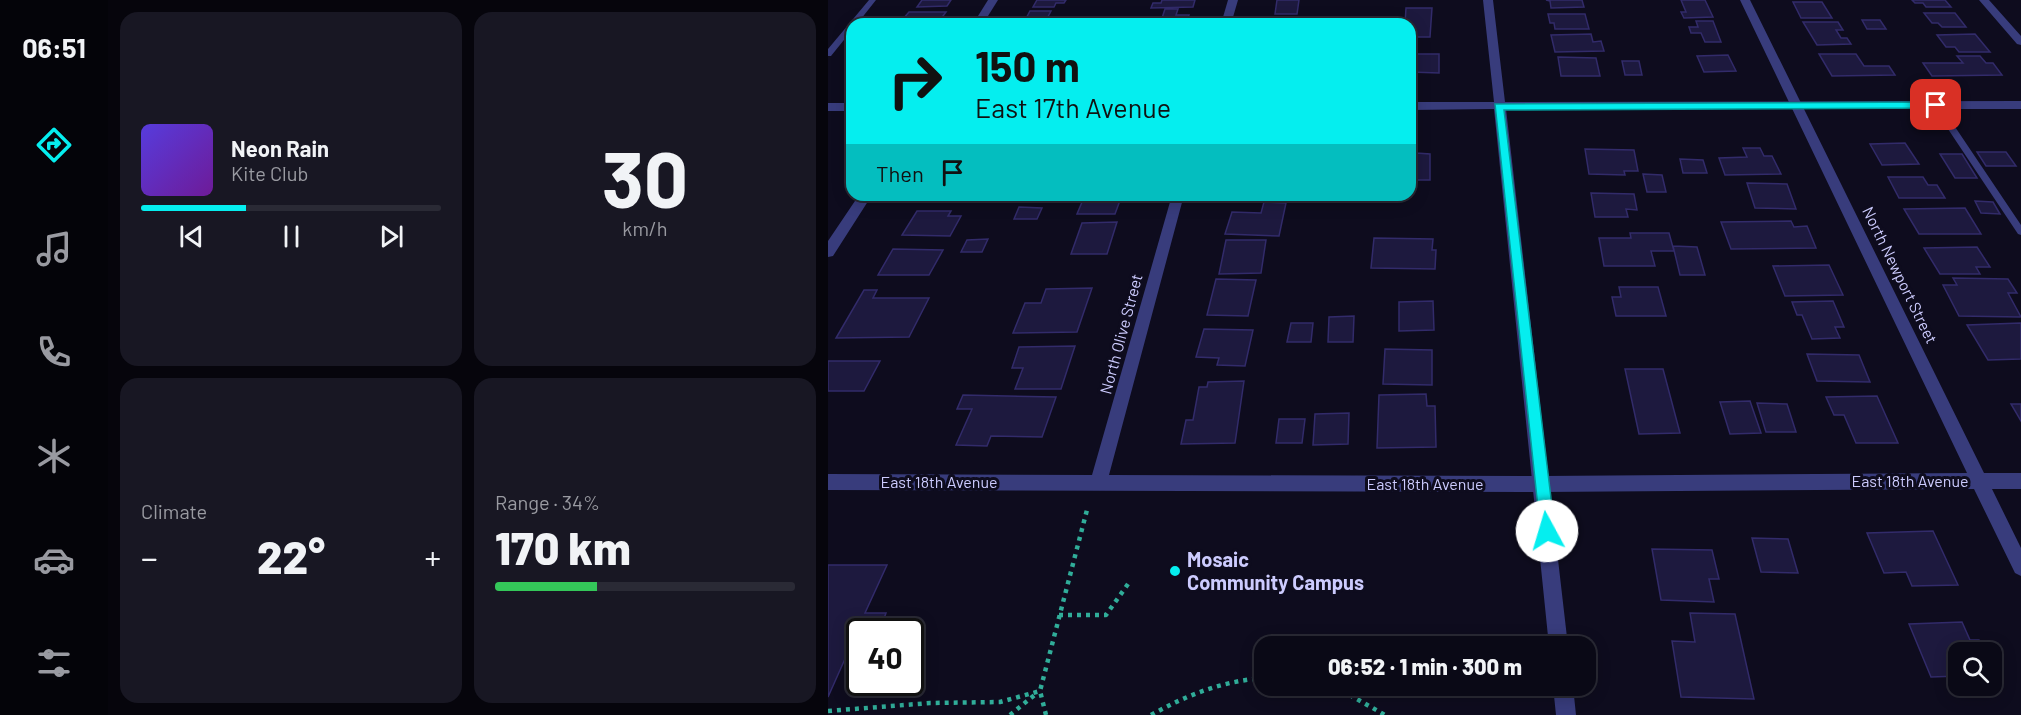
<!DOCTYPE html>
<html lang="en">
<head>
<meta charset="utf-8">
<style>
	body { margin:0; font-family:Barlow,sans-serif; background:#181723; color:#f1f3f6; height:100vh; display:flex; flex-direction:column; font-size:22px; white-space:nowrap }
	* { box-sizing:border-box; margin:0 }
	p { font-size:20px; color:#999aa1 }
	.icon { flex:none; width:33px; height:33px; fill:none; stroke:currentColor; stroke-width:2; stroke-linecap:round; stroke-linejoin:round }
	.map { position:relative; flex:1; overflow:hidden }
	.details { display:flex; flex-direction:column; gap:12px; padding:12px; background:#06050c; width:720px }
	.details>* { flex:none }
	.guide { position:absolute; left:18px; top:18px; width:570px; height:183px; border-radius:18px; box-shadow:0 3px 15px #0003,0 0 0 2px #2a2a35; background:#05eeef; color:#111; overflow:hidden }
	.controls { position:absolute; left:1120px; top:642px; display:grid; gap:12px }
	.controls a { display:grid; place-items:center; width:54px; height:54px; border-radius:12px; background:#0a0916; box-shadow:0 3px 15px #0003,0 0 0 2px #2a2a35; font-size:30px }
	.speed { position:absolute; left:18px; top:618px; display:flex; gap:12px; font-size:30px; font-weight:700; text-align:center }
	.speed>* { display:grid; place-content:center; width:78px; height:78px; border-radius:50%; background:#0a0916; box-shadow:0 3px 15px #0003,0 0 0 2px #2a2a35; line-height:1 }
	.speed .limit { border:3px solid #111; border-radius:9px; background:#fff; color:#111 }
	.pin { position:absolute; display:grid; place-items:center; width:51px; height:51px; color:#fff; margin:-26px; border-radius:12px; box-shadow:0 3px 9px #0006 }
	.me { position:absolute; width:66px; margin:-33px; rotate:354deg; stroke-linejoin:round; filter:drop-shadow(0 0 4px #0008) }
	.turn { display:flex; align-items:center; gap:21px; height:126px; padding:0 30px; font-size:27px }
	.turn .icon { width:78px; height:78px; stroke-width:2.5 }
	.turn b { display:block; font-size:42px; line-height:51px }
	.then { display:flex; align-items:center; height:57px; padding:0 30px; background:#0003; gap:12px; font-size:22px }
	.big { font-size:45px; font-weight:800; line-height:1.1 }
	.details .tile { flex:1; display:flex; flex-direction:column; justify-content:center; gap:9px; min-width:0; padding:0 21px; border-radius:18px; background:#181723 }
	.details .dial { align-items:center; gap:0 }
	.dial b { font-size:78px; line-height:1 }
	.song { display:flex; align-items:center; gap:18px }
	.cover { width:72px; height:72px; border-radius:9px; background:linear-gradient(135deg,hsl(250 70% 55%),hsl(280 70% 35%)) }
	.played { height:6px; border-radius:3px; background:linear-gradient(90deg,#05eeef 35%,#2a2a35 35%) }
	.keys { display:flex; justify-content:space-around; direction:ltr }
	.heat { display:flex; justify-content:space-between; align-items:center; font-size:33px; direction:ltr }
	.charge { height:9px; border-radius:4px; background:linear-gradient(90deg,#34c759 34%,#2a2a35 0) }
	.details .tiles { flex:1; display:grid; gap:12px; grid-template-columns:repeat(2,1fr) }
	.trip { position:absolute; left:426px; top:636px; width:342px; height:60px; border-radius:18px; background:#0a0916; box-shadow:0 3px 15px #0003,0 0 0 2px #2a2a35; font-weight:800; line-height:60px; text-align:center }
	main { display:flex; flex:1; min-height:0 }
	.tab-bar { display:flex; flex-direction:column; width:108px; justify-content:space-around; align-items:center; background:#040409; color:#999aa1 }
	.tab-bar .icon { width:42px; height:42px }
	.tab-bar .selected { color:#05eeef }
	.tab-bar b { font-size:27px; color:#f1f3f6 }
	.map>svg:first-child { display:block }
	.building { fill:#1d193e; stroke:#322b6a; stroke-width:1.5 }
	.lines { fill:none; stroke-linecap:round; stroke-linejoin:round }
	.path { stroke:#30ad99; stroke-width:4.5; stroke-dasharray:4 5; stroke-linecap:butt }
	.service { fill:#383c7c; fill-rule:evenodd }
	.minor { fill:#383c7c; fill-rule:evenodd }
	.tertiary { fill:#383c7c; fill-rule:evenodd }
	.route { fill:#05eeef; stroke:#039b9b; stroke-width:1.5 }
	.poi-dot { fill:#05eeef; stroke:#0e0c1e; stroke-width:2 }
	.labels { text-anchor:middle; stroke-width:6; stroke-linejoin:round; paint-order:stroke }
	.street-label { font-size:16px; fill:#cccbfe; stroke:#0e0c1e }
	.near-poi-label { font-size:20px; font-weight:bold; fill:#cccbfe; stroke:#0e0c1e; text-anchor:start }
</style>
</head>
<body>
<main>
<nav class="tab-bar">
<b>06:51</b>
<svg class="icon selected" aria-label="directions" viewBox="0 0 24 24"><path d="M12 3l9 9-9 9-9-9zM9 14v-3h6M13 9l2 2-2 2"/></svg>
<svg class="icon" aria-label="music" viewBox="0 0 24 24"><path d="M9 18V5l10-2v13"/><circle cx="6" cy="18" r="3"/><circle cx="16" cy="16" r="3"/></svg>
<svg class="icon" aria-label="phone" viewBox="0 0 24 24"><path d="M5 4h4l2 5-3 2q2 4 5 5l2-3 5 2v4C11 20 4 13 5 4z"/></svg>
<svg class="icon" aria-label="climate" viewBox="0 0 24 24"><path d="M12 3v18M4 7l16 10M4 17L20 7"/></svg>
<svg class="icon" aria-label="car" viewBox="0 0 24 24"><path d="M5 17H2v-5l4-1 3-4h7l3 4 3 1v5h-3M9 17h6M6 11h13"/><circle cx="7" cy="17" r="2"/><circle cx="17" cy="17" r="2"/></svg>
<svg class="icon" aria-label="filters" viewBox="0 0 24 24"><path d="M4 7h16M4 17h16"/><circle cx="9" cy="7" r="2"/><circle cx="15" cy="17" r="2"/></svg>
</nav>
<section class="details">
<div class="tiles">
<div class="tile">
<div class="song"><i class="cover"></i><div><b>Neon Rain</b><p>Kite Club</p></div></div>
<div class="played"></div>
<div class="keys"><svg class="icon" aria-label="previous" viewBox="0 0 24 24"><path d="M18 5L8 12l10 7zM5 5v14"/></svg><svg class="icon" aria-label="pause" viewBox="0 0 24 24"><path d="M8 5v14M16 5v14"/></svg><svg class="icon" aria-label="next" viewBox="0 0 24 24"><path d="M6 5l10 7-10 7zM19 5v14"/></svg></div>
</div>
<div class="tile dial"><b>30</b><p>km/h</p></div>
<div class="tile"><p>Climate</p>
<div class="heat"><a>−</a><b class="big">22°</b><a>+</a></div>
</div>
<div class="tile"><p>Range · 34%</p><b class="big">170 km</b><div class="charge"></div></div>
</div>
</section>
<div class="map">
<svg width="1193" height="715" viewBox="0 0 1193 715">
	<rect width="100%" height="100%" fill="#0e0c1e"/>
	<path class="building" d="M94,0H123L119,6L89,7Z
		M209,0H238L236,3H228L226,7H205Z
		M334,0H367L365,7L323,8L325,3H333Z
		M449,0H471L469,14H447Z
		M718,0H754L756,7L723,8L722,1Z
		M853,0H877L885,17L856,18L853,12H858Z
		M1084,0H1117L1123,7H1098L1095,3H1087Z
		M965,2H994L1004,18H973Z
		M578,8H604L602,37H582V24H577Z
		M337,9H350L348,15H361L358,24H332Z
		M202,11H223L216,24H195Z
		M81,12H118L109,24H82L85,19H75Z
		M1096,13H1127L1138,27H1114L1110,23H1104Z
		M720,14H757L761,29H727L726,23H722Z
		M477,17L476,24H444L449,23L450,18Z
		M1034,20H1052L1058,29H1039Z
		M868,21H885L893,42H877L873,33H863L861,27H870Z
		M975,22H1010L1015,30H1008L1013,38H1019L1023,44L989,45Z
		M763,34L765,42L773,41L776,51L727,52L723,35Z
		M1147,34L1162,52H1131L1127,47H1118L1109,35Z
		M582,43H588V54H611V73L582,72Z
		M991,54H1028L1036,66H1061L1067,75L1004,76Z
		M900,55L908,71L876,72L869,56Z
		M1129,56H1152L1158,63H1165L1174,75L1104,76L1095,63H1135Z
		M730,57L768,58L772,76H733Z
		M794,61H811L814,75H797Z
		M1077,143L1091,164L1054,165L1042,144Z
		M582,144H588V153L602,154V180H582Z
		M915,148H932L936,156H944L953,174L897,175L891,158L919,157Z
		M757,149L806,150L810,171H796L797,175L761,174Z
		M1149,152H1178L1188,166H1158Z
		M1112,154H1134L1149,178H1127Z
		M852,159L875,160L879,173H855Z
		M815,174L834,175L838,192H819Z
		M1060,177H1095L1100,185H1109L1117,198H1071Z
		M919,183L959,184L968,209L927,208Z
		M763,193L806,194L809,210L798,209L800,217H767Z
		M97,195H133L132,199L94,200Z
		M257,195H294L287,214H249Z
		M407,195H444L443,199H406Z
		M1147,201L1165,202L1172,214L1153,213Z
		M436,202L458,203L451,236L397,234L404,212L433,213Z
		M191,207L214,208L209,219H186Z
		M1137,208L1153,234H1091L1076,209Z
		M89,211H123L120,216H133L122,236L74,235Z
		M963,221L966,227L979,226L988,248L903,249L893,222Z
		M289,222L279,254H243L254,223Z
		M802,233H841L846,251H823L827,266H776L771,238H803Z
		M546,238L605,239L604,250H608L607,269L543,268Z
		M160,239L154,252H133L139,240Z
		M398,240H438L433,273L391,274Z
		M845,246L869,247L877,275H852Z
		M1149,247L1162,267H1148L1152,274H1112L1096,248Z
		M65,249L115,250L101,275H50Z
		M1001,265L1015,295L957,296L945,266Z
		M1125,278L1180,279L1189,293H1180L1193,317L1131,316L1115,285H1129Z
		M388,279L428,280L420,316L379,315Z
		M791,287H830L838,316H788L784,297H793Z
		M264,288L249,332L185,333L197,303H213L218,289Z
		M36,290H49L45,298H101L81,337L8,338Z
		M605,301L606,330L571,331V302Z
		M1005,301L1016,327H1007L1012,338L984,339L974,315H969L964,302Z
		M526,316L525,342H500L501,317Z
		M463,323H485L483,342H459Z
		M1193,323V359L1160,360L1139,325Z
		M376,329L425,330L417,366L389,365L391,358L368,357Z
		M247,346L233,389H187L195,368H184L191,347Z
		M557,349L604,350V385L555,384Z
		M979,354L1031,355L1042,382L989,381Z
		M0,361H52L36,391H0Z
		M797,369H835L852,433L811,434Z
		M416,381L407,443L353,444L358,420H365L371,387H379L380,382Z
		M598,394L599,406H607L608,447L549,448L551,395Z
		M135,395L228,397L214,437L163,436L159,446L128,445L144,409H129Z
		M1049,396L1070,443H1028L1016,415H1006L998,397Z
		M922,401L933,433L902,434L892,402Z
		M929,403L959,404L968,432H938Z
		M1183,404H1193V421Z
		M521,413L520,444L485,445L487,414Z
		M451,419H477L474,443H448Z
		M1105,531L1130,585L1084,586L1078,572L1056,573L1039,533Z
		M924,538L960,539L970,573L933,572Z
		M824,549L884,550L891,579H881L886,602L833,600Z
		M0,565H59L37,613H58L51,632H32V641H25L0,697Z
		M862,613L907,614L926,699L853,697L844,641L867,642Z
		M1134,622L1142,640H1151L1156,652H1131V676L1103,677L1081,624Z"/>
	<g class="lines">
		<path class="path" d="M231,615H278L300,584
			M496,686L520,694L557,715
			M0,711L102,703L172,702L212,691
			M182,715L209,693
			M218,715L212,691L260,506
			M323,715C359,695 394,681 436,678"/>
		<path class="service" d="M41,0H48L29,24H24V30L3,56H0V49Z
			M1105,103H1111L1193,225V235L1190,234L1104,105Z"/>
		<path class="minor" d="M160,0H170L155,24H145Z
			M400,0H410L403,24H393Z
			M912,0H922L1156,473H1193V489H1164L1193,548V576L1187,573L1146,489L714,492L0,490V474L264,475L344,195H356L281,475L714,476L1139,473Z
			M1151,0H1161L1193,36V45L1189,44Z
			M31,195H44L5,256L0,257V241Z"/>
		<path class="tertiary" d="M655,0H665L677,102L1193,101V109H678L740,646H721L666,109L582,110V102H666Z
			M0,103H24V111H0Z
			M725,686H745L748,715H728Z"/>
	</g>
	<path class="route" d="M1108,102L1112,103V108L676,110L727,531L725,536L719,538L713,536L667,104Z"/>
	<circle class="poi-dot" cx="347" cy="571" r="6"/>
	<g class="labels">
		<g class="street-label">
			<text transform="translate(1072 275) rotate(64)" y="6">North Newport Street</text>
			<text transform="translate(293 334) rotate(-75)" y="6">North Olive Street</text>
			<text x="1082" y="487">East 18th Avenue</text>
			<text x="111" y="488">East 18th Avenue</text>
			<text x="597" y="490">East 18th Avenue</text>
		</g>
		<g class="near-poi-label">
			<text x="359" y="567">Mosaic<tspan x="359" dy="23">Community Campus</tspan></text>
		</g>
	</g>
</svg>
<div class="controls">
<a><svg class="icon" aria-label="search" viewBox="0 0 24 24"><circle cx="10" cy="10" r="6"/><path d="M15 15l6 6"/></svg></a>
</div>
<div class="speed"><div class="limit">40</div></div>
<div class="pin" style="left:1108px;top:105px;background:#d93025"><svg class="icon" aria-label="arrive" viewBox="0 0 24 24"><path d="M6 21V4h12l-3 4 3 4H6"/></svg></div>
<svg class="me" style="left:719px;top:531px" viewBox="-20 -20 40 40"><circle r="19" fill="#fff"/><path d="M0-13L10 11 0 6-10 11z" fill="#05eeef"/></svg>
<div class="trip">06:52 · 1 min · 300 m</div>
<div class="guide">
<div class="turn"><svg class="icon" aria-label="right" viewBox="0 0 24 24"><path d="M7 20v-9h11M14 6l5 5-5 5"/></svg><div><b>150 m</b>East 17th Avenue</div></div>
<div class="then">Then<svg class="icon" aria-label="arrive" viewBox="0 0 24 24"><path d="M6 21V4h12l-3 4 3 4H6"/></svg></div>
</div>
</div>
</main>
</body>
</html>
